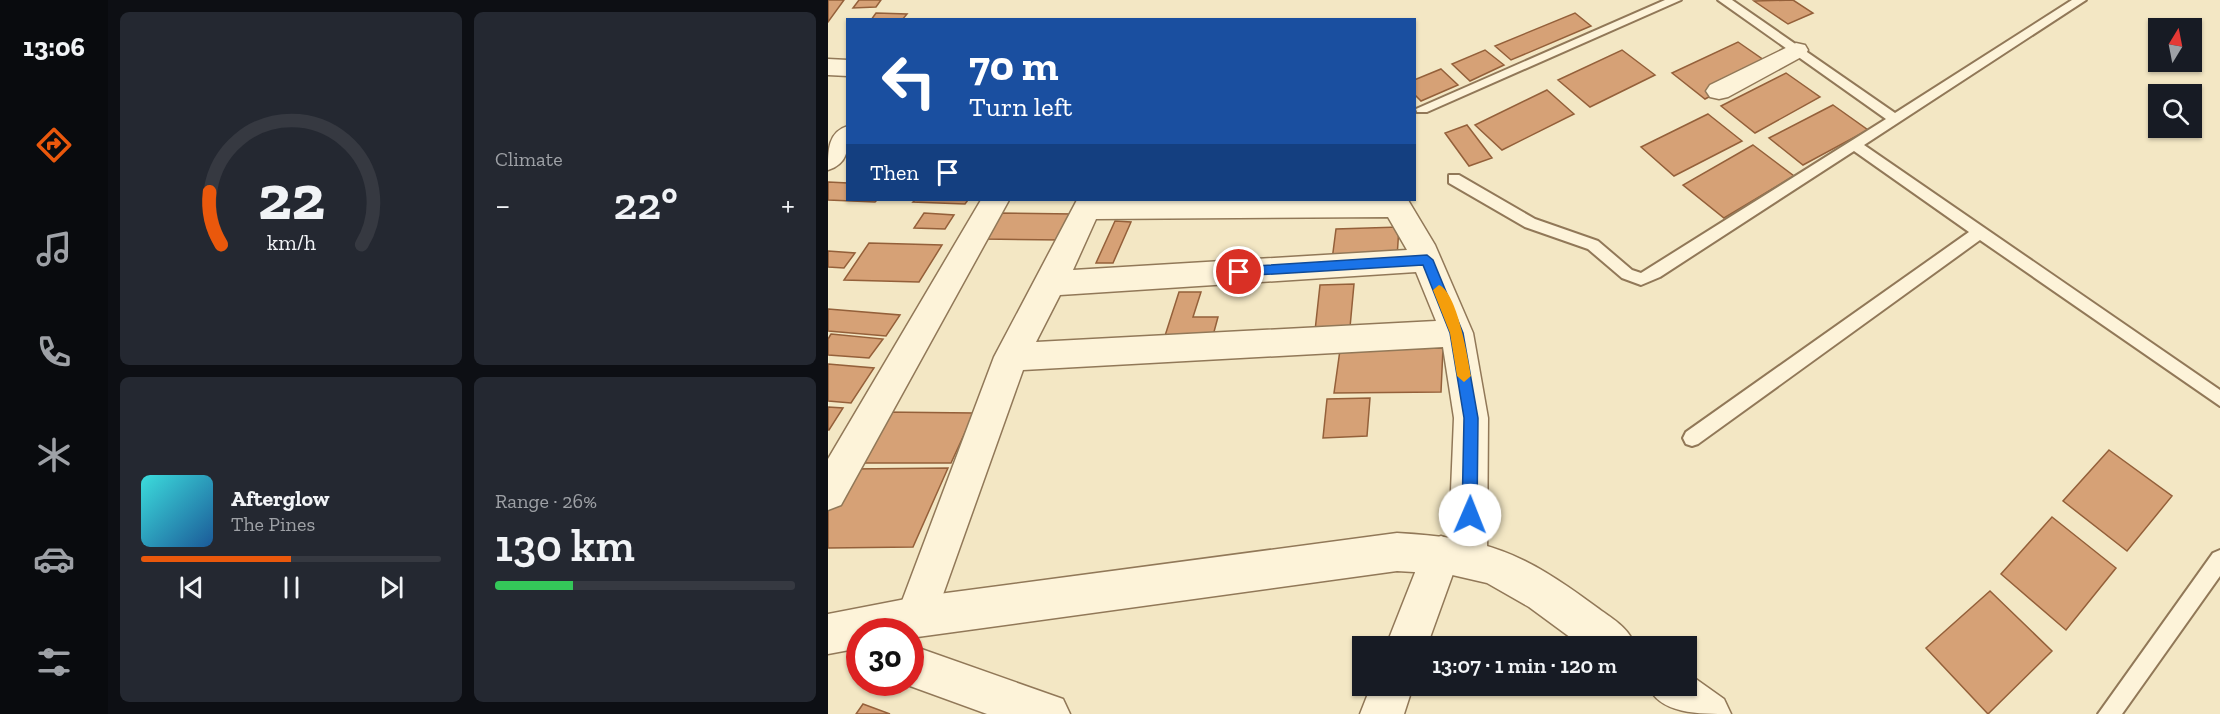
<!DOCTYPE html>
<html lang="en">
<head>
<meta charset="utf-8">
<style>
	body { margin:0; font-family:"Zilla Slab",serif; background:#242831; color:#f1f3f6; height:100vh; display:flex; flex-direction:column; font-size:22px; white-space:nowrap }
	* { box-sizing:border-box; margin:0 }
	p { font-size:20px; color:#9ea1a6 }
	.icon { flex:none; width:33px; height:33px; fill:none; stroke:currentColor; stroke-width:2; stroke-linecap:round; stroke-linejoin:round }
	.map { position:relative; flex:1; overflow:hidden }
	.side { display:flex; flex-direction:column; gap:12px; padding:12px; background:#0d0f14; width:720px }
	.side>* { flex:none }
	.top-card { position:absolute; left:18px; top:18px; width:570px; height:183px; border-radius:0px; box-shadow:0 2px 4px #0004; background:#1a4fa0; color:#fff; overflow:hidden }
	.needle { width:39px; rotate:10deg }
	.controls { position:absolute; left:1320px; top:18px; display:grid; gap:12px }
	.controls a { display:grid; place-items:center; width:54px; height:54px; border-radius:0px; background:#171b24; box-shadow:0 2px 4px #0004; font-size:30px }
	.speed { position:absolute; left:18px; top:618px; display:flex; gap:12px; font-size:30px; font-weight:700; text-align:center }
	.speed>* { display:grid; place-content:center; width:78px; height:78px; border-radius:50%; background:#171b24; box-shadow:0 2px 4px #0004; line-height:1 }
	.speed .limit { border:9px solid #d22; background:#fff; color:#111 }
	.pin { position:absolute; display:grid; place-items:center; width:51px; height:51px; color:#fff; margin:-26px; border:3px solid #fff; border-radius:50%; box-shadow:0 2px 6px #0007 }
	.me { position:absolute; width:66px; margin:-33px; rotate:1deg; stroke-linejoin:round; filter:drop-shadow(0 0 4px #0008) }
	.turn { display:flex; align-items:center; gap:21px; height:126px; padding:0 24px; font-size:27px }
	.turn .icon { width:78px; height:78px; stroke-width:2.5 }
	.turn b { display:block; font-size:42px; line-height:51px }
	.then { display:flex; align-items:center; height:57px; padding:0 24px; background:#0003; gap:12px; font-size:22px }
	.big { font-size:45px; font-weight:600; line-height:1.1 }
	.side .widget { flex:1; display:flex; flex-direction:column; justify-content:center; gap:9px; min-width:0; padding:0 21px; border-radius:9px; background:#242831 }
	.side .dial { align-items:center; gap:0 }
	.dial svg { height:156px; overflow:visible; fill:none; stroke:#363941; stroke-width:7; stroke-linecap:round; text-anchor:middle }
	.dial text { fill:#f1f3f6; stroke:none }
	.song { display:flex; align-items:center; gap:18px }
	.cover { width:72px; height:72px; border-radius:9px; background:linear-gradient(135deg,hsl(180 70% 55%),hsl(210 70% 35%)) }
	.played { height:6px; border-radius:3px; background:linear-gradient(90deg,#ea580c 50%,#363941 50%) }
	.keys { display:flex; justify-content:space-around; direction:ltr }
	.heat { display:flex; justify-content:space-between; align-items:center; font-size:33px; direction:ltr }
	.charge { height:9px; border-radius:4px; background:linear-gradient(90deg,#34c759 26%,#363941 0) }
	.side .tiles { flex:1; display:grid; gap:12px; grid-template-columns:repeat(2,1fr) }
	.trip { position:absolute; left:524px; top:636px; width:345px; height:60px; border-radius:0px; background:#171b24; box-shadow:0 2px 4px #0004; font-weight:600; line-height:60px; text-align:center }
	main { display:flex; flex:1; min-height:0 }
	.tabs { display:flex; flex-direction:column; width:108px; justify-content:space-around; align-items:center; background:#090b0e; color:#9ea1a6 }
	.tabs .icon { width:42px; height:42px }
	.tabs .active { color:#ea580c }
	.tabs b { font-size:27px; color:#f1f3f6 }
	.map>svg:first-child { display:block }
	.building { fill:#d6a176; stroke:#94603a; stroke-width:1.5 }
	.lines { fill:none; stroke-linecap:round; stroke-linejoin:round }
	.service-casing { stroke:#917858; stroke-width:4 }
	.minor-casing { stroke:#917858; stroke-width:3 }
	.tertiary-casing { stroke:#917858; stroke-width:3 }
	.service { fill:#fdf3d9; fill-rule:evenodd }
	.minor { fill:#fdf3d9; fill-rule:evenodd }
	.tertiary { fill:#fdf3d9; fill-rule:evenodd }
	.route { fill:#1a73e8; stroke:#114b97; stroke-width:1.5 }
	.slow { fill:#f59e0b }
</style>
</head>
<body>
<main>
<nav class="tabs">
<b>13:06</b>
<svg class="icon active" aria-label="directions" viewBox="0 0 24 24"><path d="M12 3l9 9-9 9-9-9zM9 14v-3h6M13 9l2 2-2 2"/></svg>
<svg class="icon" aria-label="music" viewBox="0 0 24 24"><path d="M9 18V5l10-2v13"/><circle cx="6" cy="18" r="3"/><circle cx="16" cy="16" r="3"/></svg>
<svg class="icon" aria-label="phone" viewBox="0 0 24 24"><path d="M5 4h4l2 5-3 2q2 4 5 5l2-3 5 2v4C11 20 4 13 5 4z"/></svg>
<svg class="icon" aria-label="climate" viewBox="0 0 24 24"><path d="M12 3v18M4 7l16 10M4 17L20 7"/></svg>
<svg class="icon" aria-label="car" viewBox="0 0 24 24"><path d="M5 17H2v-5l4-1 3-4h7l3 4 3 1v5h-3M9 17h6M6 11h13"/><circle cx="7" cy="17" r="2"/><circle cx="17" cy="17" r="2"/></svg>
<svg class="icon" aria-label="filters" viewBox="0 0 24 24"><path d="M4 7h16M4 17h16"/><circle cx="9" cy="7" r="2"/><circle cx="15" cy="17" r="2"/></svg>
</nav>
<section class="side">
<div class="tiles">
<div class="widget dial"><svg viewBox="0 0 100 80">
<path d="M14 69A42 42 0 1 1 86 69"/>
<path d="M14 69A42 42 0 0 1 8 42" stroke="#ea580c"/>
<text x="50" y="56" font-size="32" font-weight="700">22</text>
<text x="50" y="72" font-size="11">km/h</text>
</svg></div>
<div class="widget"><p>Climate</p>
<div class="heat"><a>−</a><b class="big">22°</b><a>+</a></div>
</div>
<div class="widget">
<div class="song"><i class="cover"></i><div><b>Afterglow</b><p>The Pines</p></div></div>
<div class="played"></div>
<div class="keys"><svg class="icon" aria-label="previous" viewBox="0 0 24 24"><path d="M18 5L8 12l10 7zM5 5v14"/></svg><svg class="icon" aria-label="pause" viewBox="0 0 24 24"><path d="M8 5v14M16 5v14"/></svg><svg class="icon" aria-label="next" viewBox="0 0 24 24"><path d="M6 5l10 7-10 7zM19 5v14"/></svg></div>
</div>
<div class="widget"><p>Range · 26%</p><b class="big">130 km</b><div class="charge"></div></div>
</div>
</section>
<div class="map">
<svg width="1392" height="714" viewBox="0 0 1392 714">
	<rect width="100%" height="100%" fill="#f3e7c4"/>
	<path class="building" d="M0,0H16L0,22Z
		M31,0H53L48,7L25,8Z
		M965,0L985,13L960,24L926,1Z
		M48,13L79,14L74,20H43Z
		M747,13L763,26L683,60L667,46Z
		M910,42L943,65L877,99L844,73Z
		M657,50L676,65L642,81L624,64Z
		M794,50L827,75L762,107L730,80Z
		M613,69L630,85L593,101L586,94V80Z
		M958,73L992,97L927,133L893,106Z
		M719,90L746,114L674,150L647,125Z
		M1005,105L1040,130L975,165L941,138Z
		M880,114L914,141L846,176L813,147Z
		M639,125L664,158L641,166L617,133Z
		M925,145L966,176L896,218L855,185Z
		M0,182L20,183V200H49L47,202L0,200Z
		M87,200H140L137,204L85,202Z
		M96,213L126,215L117,229L86,228Z
		M170,213L246,214L235,240L156,239Z
		M287,221L303,222L285,263H268Z
		M571,227L569,258L504,260L508,229Z
		M41,243L114,245L91,282L16,280Z
		M0,251L27,253L16,268L0,267Z
		M526,284L521,338L486,340L492,285Z
		M351,292H373L365,317H390L383,343L335,342Z
		M0,309L72,315L58,336L0,331Z
		M3,334L55,339L41,358L0,355V339Z
		M615,348L613,392L506,393L512,350Z
		M0,364L46,368L23,403L0,401Z
		M542,398L539,436L495,438L499,399Z
		M0,407L15,408L1,430H0Z
		M54,412L146,413L123,463H27Z
		M1281,450L1344,496L1299,551L1235,501Z
		M120,468L85,547L0,548V511L22,469Z
		M1224,517L1288,568L1238,630L1173,574Z
		M1162,591L1224,651L1160,714L1098,648Z
		M35,704L62,714H28Z"/>
	<g class="lines">
		<g class="service-casing">
			<path id="service" d="M837,0H853L599,112H589L588,109Z
				M890,0H904L1067,113L1244,0H1258L1036,145L1392,390V406L1152,240L870,444L864,446L858,444L855,438L858,432L1141,232L1026,151L832,277L813,285L794,278L760,249L697,227L621,183V175H631L707,219L770,241L804,270L813,273L1058,119Z
				M1392,550V576L1294,714H1270L1385,553Z"/>
		</g>
		<g class="minor-casing">
			<path id="minor" d="M968,43L977,45L980,50L977,55L900,97L891,99L882,97L878,91L882,85Z
				M0,59L20,60V76L0,75Z
				M20,126C20,146 22,163 0,170C0,150 0,132 20,126Z
				M153,200H181L13,505L0,510V459Z
				M249,200H580L607,245L645,333L660,418L659,558L654,571L640,577L626,571L599,646H558L599,542L613,536L621,539L626,418L615,347L195,370L102,631L88,637L82,635V632L74,631L68,617L166,357ZM560,217L579,250L245,270L268,219ZM588,272L608,321L208,342L232,295Z
				M82,645L235,699L242,714H159L71,682H82Z
				M543,686H585L576,714H532Z"/>
		</g>
		<g class="tertiary-casing">
			<path id="tertiary" d="M569,533C659,538 694,552 767,606C783,618 801,627 807,646H754L701,607L659,583L620,574L569,571L82,638V632H32V648L0,654V614L88,597Z
				M858,672L896,699L903,714C870,714 832,714 820,686H858Z"/>
		</g>
		<use href="#service" class="service"/>
		<use href="#minor" class="minor"/>
		<use href="#tertiary" class="tertiary"/>
	</g>
	<path class="route" d="M599,255L605,260L635,333L650,418L649,515L647,520L642,522L636,520L634,515L636,418L622,333L595,265L411,276L405,272L411,267Z"/>
	<path class="slow" d="M611,285C629,292 640,358 643,376L636,382L629,376L622,333L605,290Z"/>
</svg>
<div class="controls">
<a><svg class="needle" viewBox="-14 -14 28 28"><path d="M0-13l5 13h-10z" fill="#e53935"/><path d="M0 13l5-13h-10z" fill="#9ea1a6"/></svg></a>
<a><svg class="icon" aria-label="search" viewBox="0 0 24 24"><circle cx="10" cy="10" r="6"/><path d="M15 15l6 6"/></svg></a>
</div>
<div class="speed"><div class="limit">30</div></div>
<div class="pin" style="left:411px;top:272px;background:#d93025"><svg class="icon" aria-label="arrive" viewBox="0 0 24 24"><path d="M6 21V4h12l-3 4 3 4H6"/></svg></div>
<svg class="me" style="left:642px;top:515px" viewBox="-20 -20 40 40"><circle r="19" fill="#fff"/><path d="M0-13L10 11 0 6-10 11z" fill="#1a73e8"/></svg>
<div class="trip">13:07 · 1 min · 120 m</div>
<div class="top-card">
<div class="turn"><svg class="icon" aria-label="left" viewBox="0 0 24 24"><path d="M17 20v-9H6M10 6l-5 5 5 5"/></svg><div><b>70 m</b>Turn left</div></div>
<div class="then">Then<svg class="icon" aria-label="arrive" viewBox="0 0 24 24"><path d="M6 21V4h12l-3 4 3 4H6"/></svg></div>
</div>
</div>
</main>
</body>
</html>
